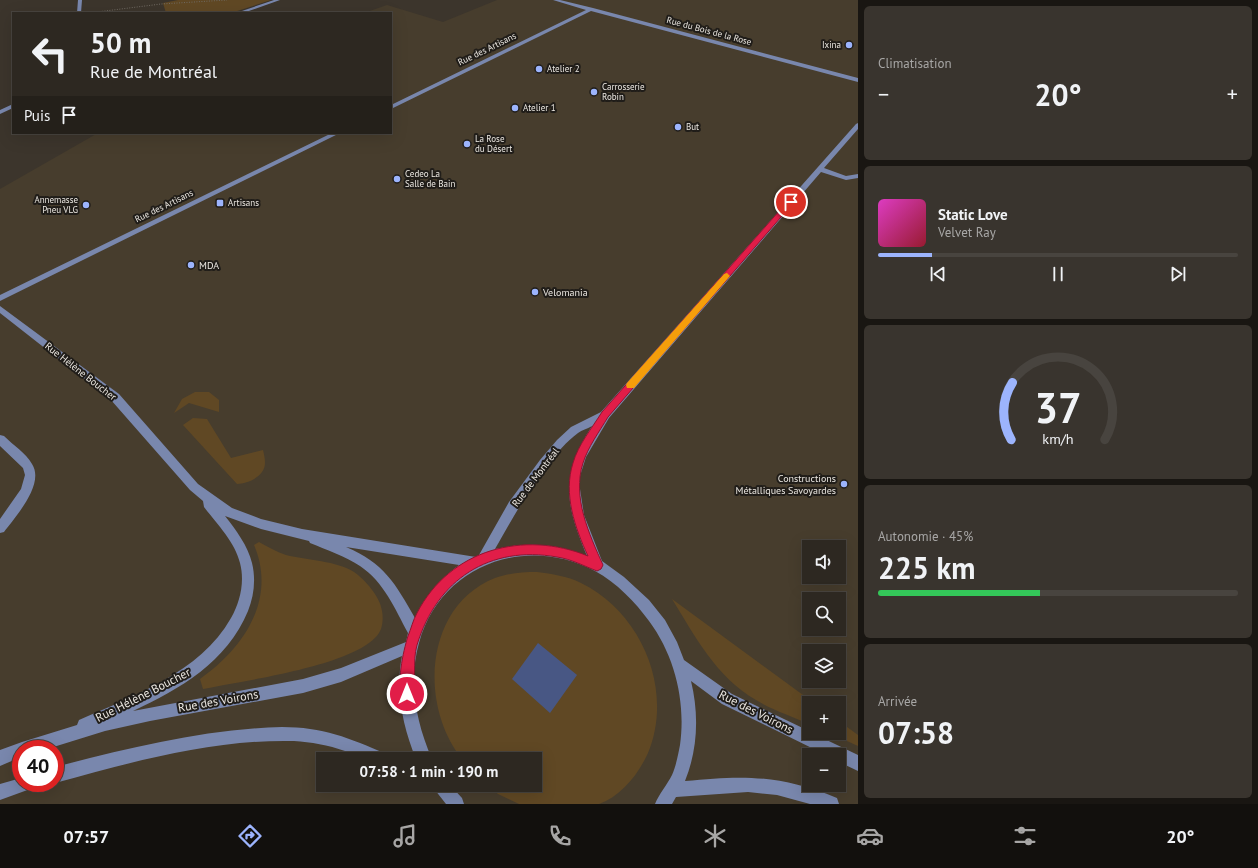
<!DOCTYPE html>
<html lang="fr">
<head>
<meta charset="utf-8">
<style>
	body { margin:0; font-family:"PT Sans",sans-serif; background:#39342e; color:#f1f3f6; height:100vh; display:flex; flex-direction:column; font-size:15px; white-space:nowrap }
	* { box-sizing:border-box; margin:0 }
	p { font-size:13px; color:#a7a6a5 }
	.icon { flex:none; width:22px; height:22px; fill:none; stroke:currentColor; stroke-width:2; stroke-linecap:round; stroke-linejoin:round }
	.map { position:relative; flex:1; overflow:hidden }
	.panel { display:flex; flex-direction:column; gap:6px; padding:6px; background:#191612; width:400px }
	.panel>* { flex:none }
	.guide { position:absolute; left:12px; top:12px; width:380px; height:122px; border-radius:0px; box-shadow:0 4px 16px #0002,0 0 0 1px #48443f; background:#2d2821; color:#f1f3f6; overflow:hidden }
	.controls { position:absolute; left:802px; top:540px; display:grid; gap:8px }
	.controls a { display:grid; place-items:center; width:44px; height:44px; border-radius:0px; background:#2d2821; box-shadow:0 4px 16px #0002,0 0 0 1px #48443f; font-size:20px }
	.speed { position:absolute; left:12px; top:740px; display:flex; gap:8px; font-size:20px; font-weight:700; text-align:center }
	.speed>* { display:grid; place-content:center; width:52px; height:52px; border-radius:50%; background:#2d2821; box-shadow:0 4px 16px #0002,0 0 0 1px #48443f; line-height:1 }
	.speed .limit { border:6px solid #d22; background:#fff; color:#111 }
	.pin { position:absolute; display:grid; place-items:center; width:34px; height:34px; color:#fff; margin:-17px; border:2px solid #fff; border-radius:50%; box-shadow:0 1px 4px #0007 }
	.me { position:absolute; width:44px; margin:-22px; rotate:0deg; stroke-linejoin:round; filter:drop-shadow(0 0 3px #0008) }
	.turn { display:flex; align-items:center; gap:14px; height:84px; padding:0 12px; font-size:18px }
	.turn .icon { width:52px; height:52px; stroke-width:2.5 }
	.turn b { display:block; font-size:28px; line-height:34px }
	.then { display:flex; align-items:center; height:38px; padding:0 12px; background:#0003; gap:8px; font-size:15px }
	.big { font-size:30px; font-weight:700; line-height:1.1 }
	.panel .tile { flex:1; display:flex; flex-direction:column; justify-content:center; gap:6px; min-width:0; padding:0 14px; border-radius:6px; background:#39342e }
	.panel .dial { align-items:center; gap:0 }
	.dial svg { height:104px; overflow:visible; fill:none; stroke:#48443f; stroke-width:7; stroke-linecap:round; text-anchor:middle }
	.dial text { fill:#f1f3f6; stroke:none }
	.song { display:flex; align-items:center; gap:12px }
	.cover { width:48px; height:48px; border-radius:6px; background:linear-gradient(135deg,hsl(310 70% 55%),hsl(350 70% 35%)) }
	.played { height:4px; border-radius:2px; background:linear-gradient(90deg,#9cb4fd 15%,#48443f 15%) }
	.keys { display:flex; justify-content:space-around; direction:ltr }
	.heat { display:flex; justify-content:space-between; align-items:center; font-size:22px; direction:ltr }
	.charge { height:6px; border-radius:3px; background:linear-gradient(90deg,#34c759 45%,#48443f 0) }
	.trip { position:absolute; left:316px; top:752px; width:226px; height:40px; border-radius:0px; background:#2d2821; box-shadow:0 4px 16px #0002,0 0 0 1px #48443f; font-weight:700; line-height:40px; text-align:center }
	.dock { display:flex; height:64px; justify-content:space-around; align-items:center; background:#12100d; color:#a7a6a5 }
	.dock .icon { width:28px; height:28px }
	.dock .selected { color:#9cb4fd }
	.dock b { font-size:18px; color:#f1f3f6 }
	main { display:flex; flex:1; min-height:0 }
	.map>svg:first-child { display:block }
	.built { fill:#473d2d; fill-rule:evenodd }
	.green { fill:#604824 }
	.water { fill:#485784 }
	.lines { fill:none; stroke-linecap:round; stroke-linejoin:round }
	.path { stroke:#716b63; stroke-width:1; stroke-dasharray:1 1.5; stroke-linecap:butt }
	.minor { fill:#7987ad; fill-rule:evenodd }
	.route { fill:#e11d48; stroke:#92132f }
	.slow { fill:#f59e0b }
	.poi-dot { fill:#9cb4fd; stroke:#201d19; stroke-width:1.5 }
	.labels { text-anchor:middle; stroke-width:4; stroke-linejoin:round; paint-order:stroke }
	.far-street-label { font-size:9px; fill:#ece8e2; stroke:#201d19 }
	.far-poi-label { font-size:9px; fill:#ece8e2; stroke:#201d19; text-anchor:start }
	.poi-label { font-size:10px; fill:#ece8e2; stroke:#201d19; text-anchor:start }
	.street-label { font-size:10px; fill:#ece8e2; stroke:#201d19 }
	.near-street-label { font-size:12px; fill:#ece8e2; stroke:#201d19 }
</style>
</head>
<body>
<main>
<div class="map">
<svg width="858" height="804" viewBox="0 0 858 804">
	<rect width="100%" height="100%" fill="#3c352c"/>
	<path class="built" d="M497,0H858V804H0V189L98,133H391V13H364L387,5L443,22ZM809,547H839V577H809ZM809,599H839V629H809ZM809,651H839V681H809ZM809,703H839V733H809ZM21,749H55V783H21ZM809,755H839V785H809ZM323,759H535V785H323Z"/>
	<path class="green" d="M178,0H271L231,13H166L163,3Z
		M195,392H209L219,400V412L189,403L174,413L182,399Z
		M193,418L207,419L231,458L263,450C264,454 265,459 265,463C265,476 248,484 237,484L183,425Z
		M259,542C268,547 277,552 286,555C307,560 337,561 354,572C365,580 380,596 382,611C383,616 383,623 381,629C367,665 240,681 203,689L200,679C244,648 277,599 254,545Z
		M537,572C552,574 567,576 581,583C642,613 674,690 648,753C638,775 621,796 599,804H519L498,794L487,785H535V759H462C419,706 424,606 495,578C509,573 522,572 537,572Z
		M672,599L814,703H809V724C791,716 772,710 756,700C716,677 695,636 672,599Z
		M839,721L858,735V746L829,733H839Z"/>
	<path class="water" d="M538,643L577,675L550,713L512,679Z"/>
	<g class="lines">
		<path class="path" d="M97,12L161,4L227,0"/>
		<path class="minor" d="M78,0H82L81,13H77Z
			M274,0H280L243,13H236Z
			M553,0H560L593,8L858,78V82L591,11L391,109V105L586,10Z
			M13,104V108L0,114V110Z
			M858,123V129L824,168L846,176L858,174V178L846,180L821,172L609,418L586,457L580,476V489L584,515L602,561L624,577L649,600L665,620L677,642L684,660L732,694L809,731V733H812L858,755V771L839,762V755H826L722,704L691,681C699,714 698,749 685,781C745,775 780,775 837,798L839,804H810L777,795L748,792L676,797L672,804H655C659,794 667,785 672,775C676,766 678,755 680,745C686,702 675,656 649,621C635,602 617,583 595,571C526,534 440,565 419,643C408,682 416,722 432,759H416C403,727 395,691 402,656L341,682L303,693L150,721L105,731L47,749H21V757L0,766V750L22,742L77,725L79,720C133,696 200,673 231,618C240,602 245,582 240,563C235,542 217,524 204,507L203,501L190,490L111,400L0,313V306L119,394L198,484L232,508L261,519L302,529L476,557L479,555L509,502L540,460L557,440L571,427L601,412L856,124ZM592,426C560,475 565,504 587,556C555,543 529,542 495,549C515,514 546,457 578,433C582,430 587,429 592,426ZM225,516L261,529L309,541L310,543C327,550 345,556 360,566C384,582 395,609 408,633L406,642L341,668L303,679L133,711C180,689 227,662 248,611C254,596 256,579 252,563C248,546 236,530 225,516ZM346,547L459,565C438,581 427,595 415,618C395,583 384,563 346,547Z
			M332,133H340L0,301V295Z
			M0,435L4,436C13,445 26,453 32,464C45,484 16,516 4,532L0,533V519L21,489L25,475L23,468L0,446Z
			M282,727C322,727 350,738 386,754L389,759C381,759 372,760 364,759C358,758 351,753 345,751C328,745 311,742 294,741C213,739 132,762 55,783V767C129,748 205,729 282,727Z
			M21,778V783H36L33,788L0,800V784Z
			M432,785H450L462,798L464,804H446L435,790Z"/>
	</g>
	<path class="route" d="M788,201L794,202L608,417C599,432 588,447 583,463C572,497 589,534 603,565L601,569L597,571C584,566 571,559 557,557C490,545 437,579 417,645C412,662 417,685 412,699L407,701L403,699C396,684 403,652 408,636C411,629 413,620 417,613C450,549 524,530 588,556C575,528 563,494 573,463C578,445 592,428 602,412Z"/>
	<path class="slow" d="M727,273L730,276L729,277L634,388H627L626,385L627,383L724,274Z"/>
	<g class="poi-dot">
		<circle cx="849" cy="45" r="4"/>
		<circle cx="539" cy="69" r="4"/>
		<circle cx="594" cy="92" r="4"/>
		<circle cx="515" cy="108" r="4"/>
		<circle cx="678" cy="127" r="4"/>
		<circle cx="467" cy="144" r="4"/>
		<circle cx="397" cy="179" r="4"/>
		<rect x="216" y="199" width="8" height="8" rx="2"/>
		<circle cx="86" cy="205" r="4"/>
		<circle cx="191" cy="265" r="4"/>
		<circle cx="535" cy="292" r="4"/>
		<circle cx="844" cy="484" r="4"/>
	</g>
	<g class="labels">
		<g class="far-street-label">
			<text transform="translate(709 31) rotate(15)" y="3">Rue du Bois de la Rose</text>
			<text transform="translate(487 49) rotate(-26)" y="3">Rue des Artisans</text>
			<text transform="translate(164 206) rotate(-26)" y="3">Rue des Artisans</text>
		</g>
		<g class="far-poi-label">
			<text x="841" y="48" text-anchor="end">Ixina</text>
			<text x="547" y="72">Atelier 2</text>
			<text x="602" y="90">Carrosserie<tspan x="602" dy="10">Robin</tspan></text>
			<text x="523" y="111">Atelier 1</text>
			<text x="686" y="130">But</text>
			<text x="475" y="142">La Rose<tspan x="475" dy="10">du Désert</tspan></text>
			<text x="405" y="177">Cedeo La<tspan x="405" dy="10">Salle de Bain</tspan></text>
			<text x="78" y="203" text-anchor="end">Annemasse<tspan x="78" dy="10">Pneu VLG</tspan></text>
			<text x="228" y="206">Artisans</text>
		</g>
		<g class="poi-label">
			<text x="199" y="269">MDA</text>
			<text x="543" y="296">Velomania</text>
			<text x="836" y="482" text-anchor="end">Constructions<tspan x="836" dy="12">Métalliques Savoyardes</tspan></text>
		</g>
		<g class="street-label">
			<text transform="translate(81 371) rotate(38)" y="4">Rue Hélène Boucher</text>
			<text transform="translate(535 477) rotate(-53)" y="4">Rue de Montréal</text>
		</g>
		<g class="near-street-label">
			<text transform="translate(143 695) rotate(-27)" y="4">Rue Hélène Boucher</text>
			<text transform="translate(218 701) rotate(-10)" y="4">Rue des Voirons</text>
			<text transform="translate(756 712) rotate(27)" y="4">Rue des Voirons</text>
		</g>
	</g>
</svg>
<div class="controls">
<a><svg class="icon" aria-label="sound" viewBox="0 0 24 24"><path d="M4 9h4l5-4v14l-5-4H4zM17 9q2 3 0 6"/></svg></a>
<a><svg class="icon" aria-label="search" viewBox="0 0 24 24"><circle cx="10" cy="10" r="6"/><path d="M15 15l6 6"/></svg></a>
<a><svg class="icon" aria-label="layers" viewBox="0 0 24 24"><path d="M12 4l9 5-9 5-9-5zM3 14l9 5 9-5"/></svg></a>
<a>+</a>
<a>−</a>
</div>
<div class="speed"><div class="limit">40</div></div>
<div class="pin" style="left:791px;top:202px;background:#d93025"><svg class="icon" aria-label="arrive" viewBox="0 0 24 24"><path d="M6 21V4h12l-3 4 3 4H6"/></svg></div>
<svg class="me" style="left:407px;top:694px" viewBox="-20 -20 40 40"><circle r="17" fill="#e11d48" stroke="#fff" stroke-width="3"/><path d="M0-11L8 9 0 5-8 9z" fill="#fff"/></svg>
<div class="trip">07:58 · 1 min · 190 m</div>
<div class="guide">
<div class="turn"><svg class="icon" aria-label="left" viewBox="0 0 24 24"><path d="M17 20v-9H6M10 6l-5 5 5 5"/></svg><div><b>50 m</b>Rue de Montréal</div></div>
<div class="then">Puis<svg class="icon" aria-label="arrive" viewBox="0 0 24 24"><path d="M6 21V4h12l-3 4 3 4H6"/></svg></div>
</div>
</div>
<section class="panel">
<div class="tile"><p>Climatisation</p>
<div class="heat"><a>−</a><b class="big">20°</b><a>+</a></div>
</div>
<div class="tile">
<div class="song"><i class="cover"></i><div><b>Static Love</b><p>Velvet Ray</p></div></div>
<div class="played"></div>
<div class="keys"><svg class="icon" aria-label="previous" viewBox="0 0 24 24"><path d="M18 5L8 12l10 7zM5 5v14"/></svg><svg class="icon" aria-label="pause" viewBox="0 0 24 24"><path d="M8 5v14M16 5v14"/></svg><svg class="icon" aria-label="next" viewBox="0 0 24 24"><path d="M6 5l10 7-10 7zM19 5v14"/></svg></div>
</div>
<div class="tile dial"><svg viewBox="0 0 100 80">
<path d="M14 69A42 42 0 1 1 86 69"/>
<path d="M14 69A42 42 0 0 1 15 25" stroke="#9cb4fd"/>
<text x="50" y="56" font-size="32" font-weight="700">37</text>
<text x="50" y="72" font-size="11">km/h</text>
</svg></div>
<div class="tile"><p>Autonomie · 45%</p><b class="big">225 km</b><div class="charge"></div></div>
<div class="tile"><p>Arrivée</p><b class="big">07:58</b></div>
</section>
</main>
<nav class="dock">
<b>07:57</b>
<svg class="icon selected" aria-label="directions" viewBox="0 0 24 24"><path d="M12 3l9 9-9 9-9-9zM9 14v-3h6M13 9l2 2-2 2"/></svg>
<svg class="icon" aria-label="music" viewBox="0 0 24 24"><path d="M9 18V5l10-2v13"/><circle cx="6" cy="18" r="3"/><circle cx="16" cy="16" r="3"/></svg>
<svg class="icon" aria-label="phone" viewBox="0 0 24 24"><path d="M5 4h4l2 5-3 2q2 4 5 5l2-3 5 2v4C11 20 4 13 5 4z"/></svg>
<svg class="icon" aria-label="climate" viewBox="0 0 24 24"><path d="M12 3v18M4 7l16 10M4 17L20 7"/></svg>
<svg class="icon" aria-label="car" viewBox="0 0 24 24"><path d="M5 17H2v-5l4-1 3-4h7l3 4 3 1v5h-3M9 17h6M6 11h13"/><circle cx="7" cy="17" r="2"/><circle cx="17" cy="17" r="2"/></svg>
<svg class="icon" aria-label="filters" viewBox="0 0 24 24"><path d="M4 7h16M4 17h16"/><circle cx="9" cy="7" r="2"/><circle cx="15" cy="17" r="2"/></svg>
<b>20°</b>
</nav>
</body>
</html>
